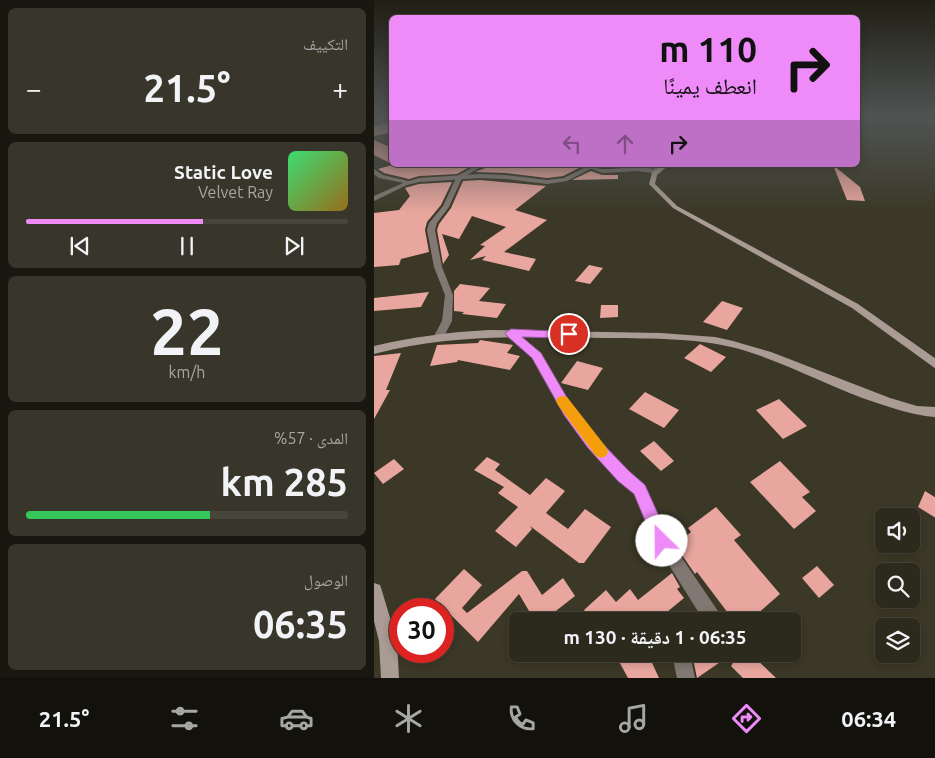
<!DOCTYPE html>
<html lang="ar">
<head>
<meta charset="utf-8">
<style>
	body { margin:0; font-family:Ubuntu,"Noto Naskh Arabic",sans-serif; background:#38362a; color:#f1f3f6; direction:rtl; height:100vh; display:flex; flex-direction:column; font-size:19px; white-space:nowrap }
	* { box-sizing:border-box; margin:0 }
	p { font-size:16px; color:#a6a7a4 }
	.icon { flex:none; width:28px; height:28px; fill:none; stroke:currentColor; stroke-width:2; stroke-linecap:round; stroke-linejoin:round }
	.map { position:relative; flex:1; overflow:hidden; direction:ltr }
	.panel { display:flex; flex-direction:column; gap:8px; padding:8px; background:#181710; width:374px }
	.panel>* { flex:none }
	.top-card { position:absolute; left:15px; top:15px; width:471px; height:152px; border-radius:8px; box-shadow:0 2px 8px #0003,0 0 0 1px #48463b; direction:rtl; background:#ee8bf8; color:#111; overflow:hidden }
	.buttons { position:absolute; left:501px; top:508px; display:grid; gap:10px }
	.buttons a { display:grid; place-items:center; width:45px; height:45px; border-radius:8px; background:#2c2a1d; box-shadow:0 2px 8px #0003,0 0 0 1px #48463b; font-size:25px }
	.speed { position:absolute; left:15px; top:598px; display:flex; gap:10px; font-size:25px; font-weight:700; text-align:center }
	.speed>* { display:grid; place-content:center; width:65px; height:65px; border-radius:50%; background:#2c2a1d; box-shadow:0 2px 8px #0003,0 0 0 1px #48463b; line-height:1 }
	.speed .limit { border:8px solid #d22; background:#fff; color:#111 }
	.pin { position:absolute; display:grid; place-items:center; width:42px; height:42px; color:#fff; margin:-21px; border:2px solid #fff; border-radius:50%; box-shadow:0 1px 5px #0007 }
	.me { position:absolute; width:55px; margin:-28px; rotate:337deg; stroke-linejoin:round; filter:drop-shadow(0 0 4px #0008) }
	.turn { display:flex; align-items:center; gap:18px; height:105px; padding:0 20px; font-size:22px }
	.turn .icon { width:65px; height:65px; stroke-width:2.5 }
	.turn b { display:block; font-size:35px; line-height:42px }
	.lanes { display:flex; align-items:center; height:48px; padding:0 20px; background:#0003; justify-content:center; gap:25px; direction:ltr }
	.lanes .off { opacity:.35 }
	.big { font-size:38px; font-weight:700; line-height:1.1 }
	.panel .card { flex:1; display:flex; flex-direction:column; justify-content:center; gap:8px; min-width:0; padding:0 18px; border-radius:8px; background:#38362a }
	.panel .dial { align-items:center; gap:0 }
	.dial b { font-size:65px; line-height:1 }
	.song { display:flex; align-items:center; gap:15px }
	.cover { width:60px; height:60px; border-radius:8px; background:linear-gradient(135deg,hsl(140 70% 55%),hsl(40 70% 35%)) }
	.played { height:5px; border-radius:2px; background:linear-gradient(90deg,#ee8bf8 55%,#48463b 55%) }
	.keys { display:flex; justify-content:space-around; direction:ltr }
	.heat { display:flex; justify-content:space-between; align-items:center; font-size:28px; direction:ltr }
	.charge { height:8px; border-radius:4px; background:linear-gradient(90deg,#34c759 57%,#48463b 0) }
	.trip { position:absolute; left:135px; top:612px; width:292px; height:50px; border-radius:8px; background:#2c2a1d; box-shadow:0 2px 8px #0003,0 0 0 1px #48463b; font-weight:700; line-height:50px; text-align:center; direction:rtl }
	.dock { display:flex; height:80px; justify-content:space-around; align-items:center; background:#12110c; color:#a6a7a4 }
	.dock .icon { width:35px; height:35px }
	.dock .on { color:#ee8bf8 }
	.dock b { font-size:22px; color:#f1f3f6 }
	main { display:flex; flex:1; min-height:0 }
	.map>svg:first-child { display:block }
	.building { fill:#e8a69e }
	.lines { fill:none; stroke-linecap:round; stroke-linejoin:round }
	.pedestrian { fill:#817873; fill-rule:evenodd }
	.minor { fill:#817873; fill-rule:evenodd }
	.secondary { fill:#aa9c94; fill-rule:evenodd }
	.route { fill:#ee8bf8; stroke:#9b5aa1 }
	.slow { fill:#f59e0b }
</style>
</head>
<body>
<main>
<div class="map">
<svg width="562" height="678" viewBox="0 0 562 678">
	<rect width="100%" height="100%" fill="#3b3827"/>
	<path class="building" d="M18,121V132L0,136V126Z
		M0,140L18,148V164L0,155Z
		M18,165L37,166L99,165L83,174L45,176L35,179L10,173L4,169Z
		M119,165H204L207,167L189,176L173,178L132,173L101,172Z
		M459,165L486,187L491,201L473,200Z
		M217,171L228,175H244V179L198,180Z
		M106,180L172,186L141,210L173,220L130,252L162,259L155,271L108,260L112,256L96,260L111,246L106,245L132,227L98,216L85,239L68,234L75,255L69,264L63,230L65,224L77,208L89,181Z
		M78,182L67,205L53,222L51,230L55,252L27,259L25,265L0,267V213L25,210L36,196L31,188L34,187L45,184Z
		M215,265L229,268L216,284L201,281Z
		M86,284L116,288L105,301L132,304L123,318L88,314L90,312L80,311V291Z
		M55,292L47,307L0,311V298Z
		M348,301L369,308L353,330L329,322Z
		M227,305H244V317L226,318Z
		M106,340L139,345L133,353L146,356L136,370L84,360L83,362L56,366L63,345L104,343Z
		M326,344L352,357L337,372L310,358Z
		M27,353L12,390H16L0,419V356Z
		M203,361L229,368L214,390L187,383Z
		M271,392L305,410L290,428L255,409Z
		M405,399L433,426L409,439L382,410Z
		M280,441L300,461L287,471L266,451Z
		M113,457L126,464L121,470L156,495L172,478L191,491L172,513L194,529L211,509L237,527L210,563H205L156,526L158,529L142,547L121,531L144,507L124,493L130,487L100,470Z
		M20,459L30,469L9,484L0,473Z
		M406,461L436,492L428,497L442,511L420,529L376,482Z
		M551,491L562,498V518L544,507Z
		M342,507L367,535L360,540L406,594L375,621H360L323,572L321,574L301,545L317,532L314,528Z
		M443,566L460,585L445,598L428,578Z
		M90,569L108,585L88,608L93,613L148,571H153L168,595L189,578L201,596L178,614L182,621H161L145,594L104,642L61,599Z
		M298,573L306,587L303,589L310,598L282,621H218L210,610L232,590L242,602L256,589L264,600Z
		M241,654H274L285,678H254Z
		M318,654H358L323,678Z
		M365,654H377L402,678H369L357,666Z"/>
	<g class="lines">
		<path class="pedestrian" d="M103,165H110L88,178L75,207L63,223L61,230L68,267L79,295L78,321L69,338L65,339L60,336L68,321L71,295L60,267L53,230L55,223L69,206L83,176Z
			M206,165C215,165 222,169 230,169C247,170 268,163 283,171L280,173L262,171L229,173Z
			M0,169L9,175L38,182L35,184L5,178L0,174Z"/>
		<path class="minor" d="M12,118H18V119L0,124V121Z
			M216,165H224L193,181L173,184L132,179L106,178L45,182L33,185L0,201V196L29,183L45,178L106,174L132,175L173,180L190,178Z
			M281,165H287L283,174L280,176L277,174Z
			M137,330L140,331L167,353L199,409L223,439L254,472L271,486L293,536L346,614L348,621H330L283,546L261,494L244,480L215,447L191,415L159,358L134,335L132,333L134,331Z
			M298,654H316L321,678H303Z"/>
		<path class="secondary" d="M288,165H295L283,175L281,184L303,206L484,304L562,359V369L478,308L299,208L275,184L278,173Z
			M115,330L287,333L341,337L359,341L397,352L516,398L543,406L562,407V417C541,416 522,409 503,403C458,388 417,365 372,351C327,337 280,339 233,338C152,337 80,333 0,354V346C38,337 76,332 115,330Z
			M0,583L6,585L8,591L23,641L25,678H7L5,641L0,621Z"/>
	</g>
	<linearGradient id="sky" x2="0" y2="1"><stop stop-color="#201f15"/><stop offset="0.55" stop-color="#4f5352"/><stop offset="1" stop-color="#4f5352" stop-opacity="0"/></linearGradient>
	<rect width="562" height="213" fill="url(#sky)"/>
	<path class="route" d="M137,329L199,332L200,334L195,338L148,337L167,353L199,408L224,439L255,471L271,485L296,541L294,547L288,549L282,547L260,494L244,481L214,448L190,415L158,358L133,336L131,333Z"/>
	<path class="slow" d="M188,396L193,397L232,447L234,452L232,456L227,458L222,456L184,405L182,401L184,397Z"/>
</svg>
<div class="buttons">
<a><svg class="icon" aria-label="sound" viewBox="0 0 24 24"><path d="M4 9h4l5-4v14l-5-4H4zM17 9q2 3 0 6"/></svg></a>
<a><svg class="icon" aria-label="search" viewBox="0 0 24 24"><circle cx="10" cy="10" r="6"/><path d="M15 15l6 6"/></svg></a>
<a><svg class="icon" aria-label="layers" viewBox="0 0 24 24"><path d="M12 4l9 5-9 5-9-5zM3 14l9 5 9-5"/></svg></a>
</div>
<div class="speed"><div class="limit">30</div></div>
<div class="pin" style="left:195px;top:334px;background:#d93025"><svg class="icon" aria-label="arrive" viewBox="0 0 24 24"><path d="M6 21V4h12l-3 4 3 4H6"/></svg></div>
<svg class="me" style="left:288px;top:541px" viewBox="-20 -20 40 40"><circle r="19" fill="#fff"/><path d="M0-13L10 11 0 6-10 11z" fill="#ee8bf8"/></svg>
<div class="trip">06:35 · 1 دقيقة · 130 m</div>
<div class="top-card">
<div class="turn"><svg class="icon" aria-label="right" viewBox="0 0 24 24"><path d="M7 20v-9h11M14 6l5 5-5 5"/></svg><div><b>110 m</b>انعطف يمينًا</div></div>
<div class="lanes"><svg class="icon off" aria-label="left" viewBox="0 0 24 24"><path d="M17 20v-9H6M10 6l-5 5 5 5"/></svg><svg class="icon off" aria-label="ahead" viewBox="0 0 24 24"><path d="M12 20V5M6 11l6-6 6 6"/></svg><svg class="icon" aria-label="right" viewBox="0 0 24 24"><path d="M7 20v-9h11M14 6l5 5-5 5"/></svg></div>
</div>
</div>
<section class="panel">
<div class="card"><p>التكييف</p>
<div class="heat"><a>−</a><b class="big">21.5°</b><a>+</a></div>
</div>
<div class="card">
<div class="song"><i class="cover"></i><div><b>Static Love</b><p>Velvet Ray</p></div></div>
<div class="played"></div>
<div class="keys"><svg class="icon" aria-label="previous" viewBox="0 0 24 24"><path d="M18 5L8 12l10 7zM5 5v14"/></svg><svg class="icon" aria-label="pause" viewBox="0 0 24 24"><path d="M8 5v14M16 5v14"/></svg><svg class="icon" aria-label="next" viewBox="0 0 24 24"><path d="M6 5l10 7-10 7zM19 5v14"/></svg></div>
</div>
<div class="card dial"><b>22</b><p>km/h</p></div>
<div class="card"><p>المدى · 57%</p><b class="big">285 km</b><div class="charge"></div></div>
<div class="card"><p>الوصول</p><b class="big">06:35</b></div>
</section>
</main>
<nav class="dock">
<b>06:34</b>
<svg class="icon on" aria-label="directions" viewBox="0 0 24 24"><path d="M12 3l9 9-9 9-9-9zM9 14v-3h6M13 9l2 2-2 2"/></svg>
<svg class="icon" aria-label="music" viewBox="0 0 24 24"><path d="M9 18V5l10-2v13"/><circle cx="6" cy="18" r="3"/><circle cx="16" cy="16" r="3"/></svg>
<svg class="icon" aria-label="phone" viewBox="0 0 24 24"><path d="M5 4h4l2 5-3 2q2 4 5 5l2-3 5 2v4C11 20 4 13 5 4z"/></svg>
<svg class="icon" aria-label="climate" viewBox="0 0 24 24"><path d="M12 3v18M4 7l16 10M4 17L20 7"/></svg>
<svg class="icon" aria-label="car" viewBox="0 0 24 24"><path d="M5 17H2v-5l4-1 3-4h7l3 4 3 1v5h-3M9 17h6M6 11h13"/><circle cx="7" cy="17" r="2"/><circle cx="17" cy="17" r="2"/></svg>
<svg class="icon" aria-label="filters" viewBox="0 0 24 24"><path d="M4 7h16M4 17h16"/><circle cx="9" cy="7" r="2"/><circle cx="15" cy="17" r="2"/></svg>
<b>21.5°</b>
</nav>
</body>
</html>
